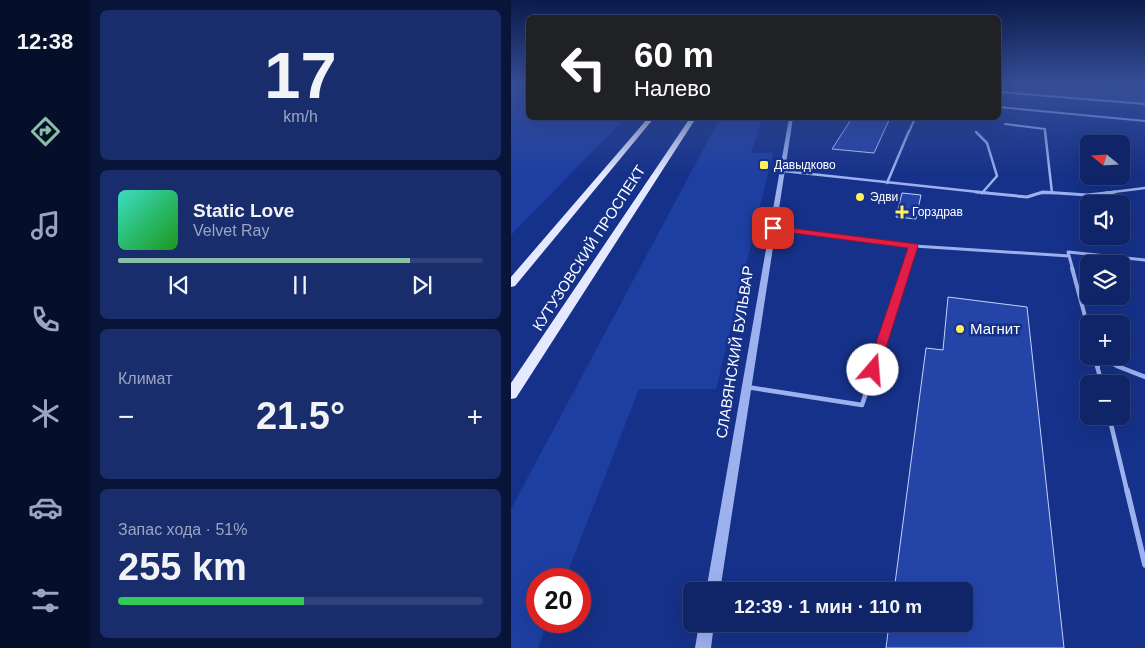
<!DOCTYPE html>
<html lang="ru">
<head>
<meta charset="utf-8">
<style>
	body { margin:0; font-family:Helvetica,sans-serif; background:#192d6d; color:#f1f3f6; height:100vh; display:flex; flex-direction:column; font-size:19px; white-space:nowrap }
	* { box-sizing:border-box; margin:0 }
	p { font-size:16px; color:#9ca5c0 }
	.icon { flex:none; width:28px; height:28px; fill:none; stroke:currentColor; stroke-width:2; stroke-linecap:round; stroke-linejoin:round }
	.map { position:relative; flex:1; overflow:hidden }
	.side { display:flex; flex-direction:column; gap:10px; padding:10px; background:#091439; width:421px }
	.side>* { flex:none }
	.hud { position:absolute; left:15px; top:15px; width:475px; height:105px; border-radius:8px; box-shadow:0 5px 20px #0002,0 0 0 1px #30427b; background:#202124; color:#fff; overflow:hidden }
	.needle { width:32px; rotate:288deg }
	.buttons { position:absolute; left:569px; top:135px; display:grid; gap:10px }
	.buttons a { display:grid; place-items:center; width:50px; height:50px; border-radius:8px; background:#102567; box-shadow:0 5px 20px #0002,0 0 0 1px #30427b; font-size:25px }
	.speed { position:absolute; left:15px; top:568px; display:flex; gap:10px; font-size:25px; font-weight:700; text-align:center }
	.speed>* { display:grid; place-content:center; width:65px; height:65px; border-radius:50%; background:#102567; box-shadow:0 5px 20px #0002,0 0 0 1px #30427b; line-height:1 }
	.speed .limit { border:8px solid #d22; background:#fff; color:#111 }
	.pin { position:absolute; display:grid; place-items:center; width:42px; height:42px; color:#fff; margin:-21px; border-radius:10px; box-shadow:0 2px 8px #0006 }
	.me { position:absolute; width:55px; margin:-28px; rotate:18deg; stroke-linejoin:round; filter:drop-shadow(0 0 4px #0008) }
	.turn { display:flex; align-items:center; gap:18px; height:105px; padding:0 25px; font-size:22px }
	.turn .icon { width:65px; height:65px; stroke-width:2.5 }
	.turn b { display:block; font-size:35px; line-height:42px }
	.big { font-size:38px; font-weight:700; line-height:1.1 }
	.side .card { flex:1; display:flex; flex-direction:column; justify-content:center; gap:8px; min-width:0; padding:0 18px; border-radius:8px; background:#192d6d }
	.side .dial { align-items:center; gap:0 }
	.dial b { font-size:65px; line-height:1 }
	.song { display:flex; align-items:center; gap:15px }
	.cover { width:60px; height:60px; border-radius:8px; background:linear-gradient(135deg,hsl(170 70% 55%),hsl(120 70% 35%)) }
	.played { height:5px; border-radius:2px; background:linear-gradient(90deg,#8abfa5 80%,#30427b 80%) }
	.keys { display:flex; justify-content:space-around; direction:ltr }
	.heat { display:flex; justify-content:space-between; align-items:center; font-size:28px; direction:ltr }
	.charge { height:8px; border-radius:4px; background:linear-gradient(90deg,#34c759 51%,#30427b 0) }
	.trip { position:absolute; left:172px; top:582px; width:290px; height:50px; border-radius:8px; background:#102567; box-shadow:0 5px 20px #0002,0 0 0 1px #30427b; font-weight:700; line-height:50px; text-align:center }
	main { display:flex; flex:1; min-height:0 }
	.tabs { display:flex; flex-direction:column; width:90px; justify-content:space-around; align-items:center; background:#060f29; color:#9ca5c0 }
	.tabs .icon { width:35px; height:35px }
	.tabs .current { color:#8abfa5 }
	.tabs b { font-size:22px; color:#f1f3f6 }
	.map>svg:first-child { display:block }
	.green { fill:#1e3fa2 }
	.building { fill:#2444a8; stroke:#c3d1fb }
	.lines { fill:none; stroke-linecap:round; stroke-linejoin:round }
	.service-far5 { stroke:#9db1ee; stroke-width:2 }
	.service-far4 { stroke:#9db1ee; stroke-width:2.5 }
	.service-far3 { stroke:#9db1ee; stroke-width:3 }
	.service-far2 { stroke:#9db1ee; stroke-width:4 }
	.service-far1 { stroke:#9db1ee; stroke-width:4.5 }
	.service { stroke:#9db1ee; stroke-width:5.5 }
	.tertiary { fill:#9db1ee; fill-rule:evenodd }
	.primary { fill:#e4e9ff; fill-rule:evenodd }
	.route { fill:#e11d48; stroke:#92132f }
	.poi-dot { fill:#fff15a; stroke:#163189; stroke-width:2 }
	.labels { text-anchor:middle; stroke-width:5; stroke-linejoin:round; paint-order:stroke }
	.far-poi-label { font-size:12px; fill:#fff; stroke:#163189; text-anchor:start }
	.street-label { font-size:15px; fill:#fff; stroke:#163189 }
	.poi-label { font-size:15px; fill:#fff; stroke:#163189; text-anchor:start }
</style>
</head>
<body>
<main>
<nav class="tabs">
<b>12:38</b>
<svg class="icon current" aria-label="directions" viewBox="0 0 24 24"><path d="M12 3l9 9-9 9-9-9zM9 14v-3h6M13 9l2 2-2 2"/></svg>
<svg class="icon" aria-label="music" viewBox="0 0 24 24"><path d="M9 18V5l10-2v13"/><circle cx="6" cy="18" r="3"/><circle cx="16" cy="16" r="3"/></svg>
<svg class="icon" aria-label="phone" viewBox="0 0 24 24"><path d="M5 4h4l2 5-3 2q2 4 5 5l2-3 5 2v4C11 20 4 13 5 4z"/></svg>
<svg class="icon" aria-label="climate" viewBox="0 0 24 24"><path d="M12 3v18M4 7l16 10M4 17L20 7"/></svg>
<svg class="icon" aria-label="car" viewBox="0 0 24 24"><path d="M5 17H2v-5l4-1 3-4h7l3 4 3 1v5h-3M9 17h6M6 11h13"/><circle cx="7" cy="17" r="2"/><circle cx="17" cy="17" r="2"/></svg>
<svg class="icon" aria-label="filters" viewBox="0 0 24 24"><path d="M4 7h16M4 17h16"/><circle cx="9" cy="7" r="2"/><circle cx="15" cy="17" r="2"/></svg>
</nav>
<section class="side">
<div class="card dial"><b>17</b><p>km/h</p></div>
<div class="card">
<div class="song"><i class="cover"></i><div><b>Static Love</b><p>Velvet Ray</p></div></div>
<div class="played"></div>
<div class="keys"><svg class="icon" aria-label="previous" viewBox="0 0 24 24"><path d="M18 5L8 12l10 7zM5 5v14"/></svg><svg class="icon" aria-label="pause" viewBox="0 0 24 24"><path d="M8 5v14M16 5v14"/></svg><svg class="icon" aria-label="next" viewBox="0 0 24 24"><path d="M6 5l10 7-10 7zM19 5v14"/></svg></div>
</div>
<div class="card"><p>Климат</p>
<div class="heat"><a>−</a><b class="big">21.5°</b><a>+</a></div>
</div>
<div class="card"><p>Запас хода · 51%</p><b class="big">255 km</b><div class="charge"></div></div>
</section>
<div class="map">
<svg width="634" height="648" viewBox="0 0 634 648">
	<rect width="100%" height="100%" fill="#163189"/>
	<path class="green" d="M0,84H17L18,118H114L0,235Z
		M488,84H543L634,90V104L488,92Z
		M209,118H251L240,153H262L205,389H128L54,579H26V621H37L27,648H0V509Z"/>
	<path class="building" d="M341,118H379L363,153L321,149Z
		M391,193L410,195L405,219L385,217Z
		M437,297L516,307L553,648H375L378,624H454V591H383L415,348L432,350Z"/>
	<g class="lines">
		<path class="service-far5" d="M488,92L634,104
			M488,107L634,121
			M494,124L534,129V132
			M398,132L404,118"/>
		<path class="service-far4" d="M534,131L541,193
			M465,132L476,143L486,176L471,193
			M272,171L477,193
			M376,183L398,131
			M529,193H544
			M594,193L634,188"/>
		<path class="service-far3" d="M465,192L516,197L532,192L576,195L604,192
			M471,193L472,192
			M262,228L403,246L558,256
			M395,270L403,246
			M562,270L557,252L634,260"/>
		<path class="service-far2" d="M561,268L578,331
			M584,357L609,367
			M584,357L587,367
			M363,367L396,268"/>
		<path class="service-far1" d="M586,366L591,384
			M606,366L634,377
			M236,387L351,405L364,366
			M598,416L616,491"/>
		<path class="service" d="M616,490L634,565"/>
		<path class="tertiary" d="M278,118H282L209,591H195Z
			M188,624H203L200,648H184Z"/>
		<path class="primary" d="M137,118H143L4,286L0,287V277Z
			M179,118H185L5,398L0,399V383Z"/>
	</g>
	<linearGradient id="sky" x2="0" y2="1"><stop stop-color="#0c1b4b"/><stop offset="0.48" stop-color="#364e97"/><stop offset="1" stop-color="#364e97" stop-opacity="0"/></linearGradient>
	<rect width="634" height="175" fill="url(#sky)"/>
	<path class="route" d="M262,226L406,244L407,246L367,373L362,374L356,370L397,248L259,230L257,228Z"/>
	<g class="poi-dot">
		<rect x="248" y="160" width="10" height="10" rx="2.5"/>
		<circle cx="349" cy="197" r="5"/>
		<path d="M388.5 204.5h5v5h5v5h-5v5h-5v-5h-5v-5h5z"/>
		<circle cx="449" cy="329" r="5"/>
	</g>
	<g class="labels">
		<g class="far-poi-label">
			<text x="263" y="169">Давыдково</text>
			<text x="359" y="201">Эдви</text>
			<text x="401" y="216">Горздрав</text>
		</g>
		<g class="street-label">
			<text transform="translate(78 248) rotate(-57)" y="5">КУТУЗОВСКИЙ ПРОСПЕКТ</text>
			<text transform="translate(224 352) rotate(-81)" y="5">СЛАВЯНСКИЙ БУЛЬВАР</text>
		</g>
		<g class="poi-label">
			<text x="459" y="334">Магнит</text>
		</g>
	</g>
</svg>
<div class="buttons">
<a><svg class="needle" viewBox="-14 -14 28 28"><path d="M0-13l5 13h-10z" fill="#e53935"/><path d="M0 13l5-13h-10z" fill="#9ca5c0"/></svg></a>
<a><svg class="icon" aria-label="sound" viewBox="0 0 24 24"><path d="M4 9h4l5-4v14l-5-4H4zM17 9q2 3 0 6"/></svg></a>
<a><svg class="icon" aria-label="layers" viewBox="0 0 24 24"><path d="M12 4l9 5-9 5-9-5zM3 14l9 5 9-5"/></svg></a>
<a>+</a>
<a>−</a>
</div>
<div class="speed"><div class="limit">20</div></div>
<div class="pin" style="left:262px;top:228px;background:#d93025"><svg class="icon" aria-label="arrive" viewBox="0 0 24 24"><path d="M6 21V4h12l-3 4 3 4H6"/></svg></div>
<svg class="me" style="left:362px;top:370px" viewBox="-20 -20 40 40"><circle r="19" fill="#fff"/><path d="M0-13L10 11 0 6-10 11z" fill="#e11d48"/></svg>
<div class="trip">12:39 · 1 мин · 110 m</div>
<div class="hud">
<div class="turn"><svg class="icon" aria-label="left" viewBox="0 0 24 24"><path d="M17 20v-9H6M10 6l-5 5 5 5"/></svg><div><b>60 m</b>Налево</div></div>
</div>
</div>
</main>
</body>
</html>
